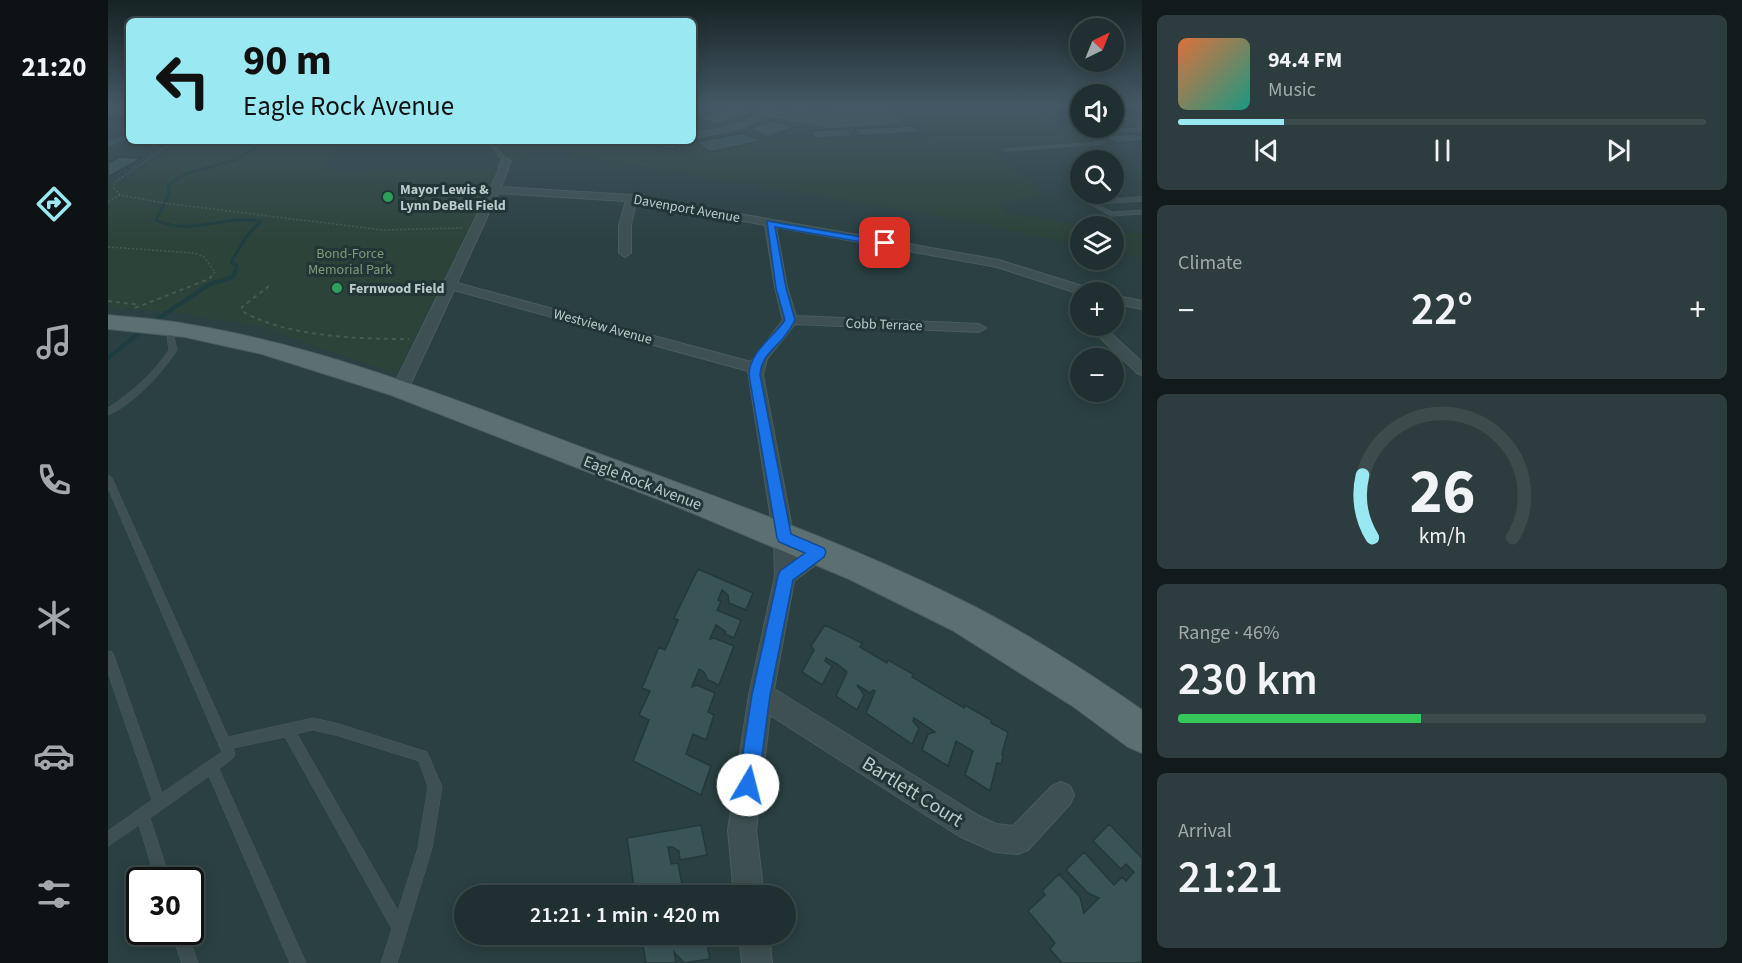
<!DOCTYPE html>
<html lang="en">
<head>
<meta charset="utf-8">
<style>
	body { margin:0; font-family:"Source Sans 3",sans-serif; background:#2d3c3e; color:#f1f3f6; height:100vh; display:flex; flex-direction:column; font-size:22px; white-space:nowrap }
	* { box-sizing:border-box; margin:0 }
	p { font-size:20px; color:#a2a9ac }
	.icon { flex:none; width:33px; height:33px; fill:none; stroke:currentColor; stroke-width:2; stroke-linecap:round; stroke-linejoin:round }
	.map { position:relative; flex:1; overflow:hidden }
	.drawer { display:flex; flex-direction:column; gap:15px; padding:15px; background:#121a1c; width:600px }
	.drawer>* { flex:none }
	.top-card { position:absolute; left:18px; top:18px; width:570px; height:126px; border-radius:9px; box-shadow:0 3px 15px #0003,0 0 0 2px #3d4b4d; background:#9ae8f1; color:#111; overflow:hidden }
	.needle { width:39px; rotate:43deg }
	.buttons { position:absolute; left:962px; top:18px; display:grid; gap:12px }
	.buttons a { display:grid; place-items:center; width:54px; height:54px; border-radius:50%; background:#203032; box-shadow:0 3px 15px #0003,0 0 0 2px #3d4b4d; font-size:30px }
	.speed { position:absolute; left:18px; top:867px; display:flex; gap:12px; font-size:30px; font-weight:700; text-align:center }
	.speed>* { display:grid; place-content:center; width:78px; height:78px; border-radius:50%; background:#203032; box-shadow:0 3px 15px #0003,0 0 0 2px #3d4b4d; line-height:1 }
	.speed .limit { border:3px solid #111; border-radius:9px; background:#fff; color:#111 }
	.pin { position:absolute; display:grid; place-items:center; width:51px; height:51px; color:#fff; margin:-26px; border-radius:12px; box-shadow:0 3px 9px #0006 }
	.me { position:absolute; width:66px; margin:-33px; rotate:8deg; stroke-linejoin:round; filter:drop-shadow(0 0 4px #0008) }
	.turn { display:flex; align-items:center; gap:21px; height:126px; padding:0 18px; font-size:27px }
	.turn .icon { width:78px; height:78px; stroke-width:2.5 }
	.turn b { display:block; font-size:42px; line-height:51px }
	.big { font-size:45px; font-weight:600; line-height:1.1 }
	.drawer .widget { flex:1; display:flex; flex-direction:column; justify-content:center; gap:9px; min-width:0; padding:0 21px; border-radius:9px; background:#2d3c3e }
	.drawer .dial { align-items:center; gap:0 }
	.dial svg { height:156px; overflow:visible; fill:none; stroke:#3d4b4d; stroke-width:7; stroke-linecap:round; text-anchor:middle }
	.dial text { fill:#f1f3f6; stroke:none }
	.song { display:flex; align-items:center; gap:18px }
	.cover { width:72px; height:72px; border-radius:9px; background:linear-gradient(135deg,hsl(20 70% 55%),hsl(170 70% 35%)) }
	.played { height:6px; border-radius:3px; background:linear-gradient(90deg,#9ae8f1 20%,#3d4b4d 20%) }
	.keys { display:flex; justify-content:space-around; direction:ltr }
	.heat { display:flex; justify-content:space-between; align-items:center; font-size:33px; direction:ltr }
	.charge { height:9px; border-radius:4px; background:linear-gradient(90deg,#34c759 46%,#3d4b4d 0) }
	.trip { position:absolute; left:346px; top:885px; width:342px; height:60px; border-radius:30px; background:#203032; box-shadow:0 3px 15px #0003,0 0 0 2px #3d4b4d; font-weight:600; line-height:60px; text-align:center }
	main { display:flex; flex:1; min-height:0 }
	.dock { display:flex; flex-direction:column; width:108px; justify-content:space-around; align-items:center; background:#0d1314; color:#a2a9ac }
	.dock .icon { width:42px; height:42px }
	.dock .active { color:#9ae8f1 }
	.dock b { font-size:27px; color:#f1f3f6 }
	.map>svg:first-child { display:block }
	.green { fill:#2c433a }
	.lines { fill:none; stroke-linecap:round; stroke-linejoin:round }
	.stream-far2 { stroke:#1d3d40; stroke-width:2 }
	.stream-far1 { stroke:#1d3d40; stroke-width:3 }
	.stream { stroke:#1d3d40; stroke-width:4 }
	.building { fill:#395456; stroke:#243839; stroke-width:1.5 }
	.service-casing { stroke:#4a5d5e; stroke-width:1 }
	.minor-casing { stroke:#4a5d5e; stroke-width:2 }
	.primary-casing { stroke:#4a5d5e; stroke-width:2 }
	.path-far1 { stroke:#455b51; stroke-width:1.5; stroke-dasharray:2 2; stroke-linecap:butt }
	.path { stroke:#455b51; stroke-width:2; stroke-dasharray:4 4; stroke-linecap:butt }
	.service { fill:#3e5052; fill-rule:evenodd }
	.minor { fill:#3e5052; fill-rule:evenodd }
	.primary { fill:#5c7072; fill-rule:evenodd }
	.route { fill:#1a73e8; stroke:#114b97; stroke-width:1.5 }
	.leisure-dot { fill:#2e9e5b; stroke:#223637; stroke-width:2 }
	.labels { text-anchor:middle; stroke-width:6; stroke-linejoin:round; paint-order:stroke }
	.far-poi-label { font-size:14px; font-weight:bold; fill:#bbcacc; stroke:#223637; text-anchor:start }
	.far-street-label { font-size:14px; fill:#bbcacc; stroke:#223637 }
	.far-park-label { font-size:14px; fill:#7f9b74; stroke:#223637 }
	.street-label { font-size:16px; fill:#bbcacc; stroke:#223637 }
	.near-street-label { font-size:20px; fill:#bbcacc; stroke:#223637 }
</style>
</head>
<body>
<main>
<nav class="dock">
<b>21:20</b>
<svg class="icon active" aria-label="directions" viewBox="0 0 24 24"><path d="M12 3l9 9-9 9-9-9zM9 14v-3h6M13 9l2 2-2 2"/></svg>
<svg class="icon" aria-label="music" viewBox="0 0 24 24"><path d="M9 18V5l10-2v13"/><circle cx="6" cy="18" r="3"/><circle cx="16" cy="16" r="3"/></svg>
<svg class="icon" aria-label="phone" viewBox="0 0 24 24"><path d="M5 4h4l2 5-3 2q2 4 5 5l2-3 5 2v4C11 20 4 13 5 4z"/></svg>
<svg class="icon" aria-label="climate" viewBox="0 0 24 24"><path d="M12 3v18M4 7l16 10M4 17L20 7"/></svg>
<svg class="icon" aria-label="car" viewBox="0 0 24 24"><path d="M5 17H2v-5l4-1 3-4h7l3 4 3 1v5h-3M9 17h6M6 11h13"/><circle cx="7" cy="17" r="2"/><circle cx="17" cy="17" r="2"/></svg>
<svg class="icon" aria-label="filters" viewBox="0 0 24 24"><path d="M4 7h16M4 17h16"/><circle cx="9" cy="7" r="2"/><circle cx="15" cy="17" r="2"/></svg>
</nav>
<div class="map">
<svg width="1034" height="963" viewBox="0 0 1034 963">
	<rect width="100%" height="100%" fill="#2a4042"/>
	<path class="green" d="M793,104H929L939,110L930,111L981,141L883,148L936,195L892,204L898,213L979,226H972V245L838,217L437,150L392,164L390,141H456L477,145L828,138Z
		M76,141H229L218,170L391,169L288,374L149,326L66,312L0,308V182L13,184Z
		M1005,231L1034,235V258L1005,252Z"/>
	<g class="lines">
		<path class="stream-far2" d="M67,180L80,173L127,160L159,141"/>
		<path class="stream-far1" d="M70,178L60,186L61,194L48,220C83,237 117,214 153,221L138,237L123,262L129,266L126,274"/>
		<path class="stream" d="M43,323L102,284L125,277L127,272
			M0,358L36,329"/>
	</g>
	<path class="building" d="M680,104H705L702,113L677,109Z
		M723,104H780L782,106L728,109Z
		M630,106L646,113L610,124L590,118Z
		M666,121L687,127L659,137L642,128Z
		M805,126L813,132L753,136L746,129Z
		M738,129L745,136L708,138L701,131Z
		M635,133L654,141L602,152L589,142Z
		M1028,134L1034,136V141L1008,143L995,136Z
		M511,141H570L572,142L566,149Z
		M11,157L34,158L0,177V163Z
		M590,569L645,593L638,610L621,603L620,595L614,590L610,600L613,602L609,610L633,620L626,638L617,634L618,632L608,625L602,639L606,638L626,646L611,685L600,680L596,672L591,669L584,687L589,685L607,693L600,712L606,715L598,740L585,734L578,754L603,766L593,795L525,761L541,720L531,715L542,691L534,688L551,647L557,650L570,620L566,618Z
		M717,625L754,643L752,647L779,663L780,660L805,674L804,677L856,708L857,705L883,720V723L900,732L894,754L895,757L893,764L889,763L882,791L857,775L865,751L848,741L840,766L814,750L820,734L827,732L806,718L805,721L811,728L804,744L758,713L767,691L765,690L762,693L749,685L756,695L749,710L728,696L739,672L729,664L718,658L717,661L724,666L714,685L694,672L706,650L703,646Z
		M1001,824L1034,858V961L1032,963H954L942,949L947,943L920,911L937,895L934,891L951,874L972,897L976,913L991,898L980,893L958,870L976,852L1006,885L1014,877L1018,881L1026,872L1018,864L1013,869L985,841Z
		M593,825L599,855L572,860L571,851L564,847H560L563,864L570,863L574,884L567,885L569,892L596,887L598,896H522L527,894L519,838Z
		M527,934H597L602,959L576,963L566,952L568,963H538L533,935Z"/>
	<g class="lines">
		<g class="service-casing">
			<path id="service" d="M1005,112L1034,123V126L1005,114Z
				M1034,128V130L981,134L997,142L995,144L898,151L896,150L898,149L990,142L974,133Z
				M21,135V138L0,146V143Z
				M379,141H383L400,160V162H396Z
				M1034,197V201L989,204L1004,212L1034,210V214L1003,216L980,203L983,201Z
				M61,326L64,328L69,350C53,374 27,403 0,415V408C24,392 45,374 61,350L58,328Z
				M0,475L4,478L120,737L205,718L231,724L319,752L334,787L324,848L289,963H273L284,929L177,737L125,748L127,754L125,758L111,769L198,963H182L101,776L42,818L62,880H48L31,825L0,846V831L44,800L0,673V651L4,652L6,656L54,793L114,752L0,488ZM205,730L231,736L311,761L320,787L310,848L290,911L189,734Z
				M64,932H79L90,963H74Z"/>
		</g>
		<g class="minor-casing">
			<path id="minor" d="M662,104H670L665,111L695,117L726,112L777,110L790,120L786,122L724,127L660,115L633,128L585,138V132C610,131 645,125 662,104ZM775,114L779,118L724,121L710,119Z
				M0,109L21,110V114L0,113Z
				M398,158L403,161L393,187L524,195L891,260L984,289L985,292L972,294L889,267L668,227L679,287L688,316L871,324L878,328L871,332L687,324L659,359L655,375L686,538L687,558L710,544L717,546L720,552L717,558L686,581L666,689L871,816L888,824L905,826L944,786L953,782L962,786L966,795L962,804L920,850L910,854L887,852L851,836L662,715L648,830L656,896H626L620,830L641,695L667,576L666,538L640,371L346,290L300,389L292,394L284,389L390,172L393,161ZM390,193L518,201L511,225V253L517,257L523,253V225L528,202L657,225L667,287L675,320L643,362L349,283Z
				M1005,295L1034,301V309L1005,303Z
				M980,326H995L1034,362V375L1029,373Z
				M631,934H661L664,963H634Z"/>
		</g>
		<g class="primary-casing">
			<path id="primary" d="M0,315C26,318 52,319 78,324C220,347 355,403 489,453C616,500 746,545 867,607C925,637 981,673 1034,710V753L1020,747L966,707L844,630L741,579L575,509L283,395L154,354L77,337L0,329Z"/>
		</g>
		<path class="path-far1" d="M12,195L6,188V183L66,141
			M0,202L12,195L56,203L274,230L354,228
			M0,247L86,253L96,257L107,272L105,274"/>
		<path class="path" d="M161,286L134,307V311C178,337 251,339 301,339
			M0,301L31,305
			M27,308L101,279L107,272"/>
		<use href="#service" class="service"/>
		<use href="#minor" class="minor"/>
		<use href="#primary" class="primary"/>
	</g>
	<linearGradient id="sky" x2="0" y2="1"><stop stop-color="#172324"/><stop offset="0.44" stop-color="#445965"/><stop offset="1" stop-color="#445965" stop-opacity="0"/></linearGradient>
	<rect width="1034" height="239" fill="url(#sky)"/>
	<path class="route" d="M659,221L777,241L781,243L777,246L667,227L678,288L687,320C684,326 680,332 676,337C666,350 653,356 652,375L683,534L716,548L718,552L716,557L685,580L662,695L650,785L647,792L640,795L633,792L630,785L644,695L670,576L672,571L697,553L671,542L669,538L641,375C642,351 665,338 677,320L668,288Z"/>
	<g class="leisure-dot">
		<circle cx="280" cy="197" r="6"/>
		<circle cx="229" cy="288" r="6"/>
	</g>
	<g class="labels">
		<g class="far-poi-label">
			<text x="292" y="194">Mayor Lewis &amp;<tspan x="292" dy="16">Lynn DeBell Field</tspan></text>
			<text x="241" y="293">Fernwood Field</text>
		</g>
		<g class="far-street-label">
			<text transform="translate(579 208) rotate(10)" y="5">Davenport Avenue</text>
			<text transform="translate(776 324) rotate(2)" y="5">Cobb Terrace</text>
			<text transform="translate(495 326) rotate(15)" y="5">Westview Avenue</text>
		</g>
		<g class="far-park-label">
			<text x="242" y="258">Bond-Force<tspan x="242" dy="16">Memorial Park</tspan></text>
		</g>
		<g class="street-label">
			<text transform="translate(535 482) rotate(21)" y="6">Eagle Rock Avenue</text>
		</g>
		<g class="near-street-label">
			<text transform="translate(805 791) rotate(32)" y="7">Bartlett Court</text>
		</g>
	</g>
</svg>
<div class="buttons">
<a><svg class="needle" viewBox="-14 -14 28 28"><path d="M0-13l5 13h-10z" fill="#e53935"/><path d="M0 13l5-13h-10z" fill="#a2a9ac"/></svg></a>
<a><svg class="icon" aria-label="sound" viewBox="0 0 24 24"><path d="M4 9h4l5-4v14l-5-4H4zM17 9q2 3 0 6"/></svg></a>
<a><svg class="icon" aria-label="search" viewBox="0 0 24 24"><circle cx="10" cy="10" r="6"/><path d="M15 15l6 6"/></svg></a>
<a><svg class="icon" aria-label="layers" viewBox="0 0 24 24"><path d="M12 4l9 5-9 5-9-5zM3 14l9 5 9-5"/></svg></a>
<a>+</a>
<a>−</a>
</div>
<div class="speed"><div class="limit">30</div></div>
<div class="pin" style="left:777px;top:243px;background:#d93025"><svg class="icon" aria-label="arrive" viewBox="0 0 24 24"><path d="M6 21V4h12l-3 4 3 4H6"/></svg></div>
<svg class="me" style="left:640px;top:785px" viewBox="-20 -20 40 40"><circle r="19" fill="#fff"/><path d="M0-13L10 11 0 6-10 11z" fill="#1a73e8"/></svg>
<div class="trip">21:21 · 1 min · 420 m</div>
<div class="top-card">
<div class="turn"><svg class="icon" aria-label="left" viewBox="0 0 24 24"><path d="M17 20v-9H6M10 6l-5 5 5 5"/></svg><div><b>90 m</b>Eagle Rock Avenue</div></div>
</div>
</div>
<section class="drawer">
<div class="widget">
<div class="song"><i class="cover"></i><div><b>94.4 FM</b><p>Music</p></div></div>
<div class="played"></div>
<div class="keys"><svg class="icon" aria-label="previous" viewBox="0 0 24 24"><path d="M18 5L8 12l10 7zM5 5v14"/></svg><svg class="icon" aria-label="pause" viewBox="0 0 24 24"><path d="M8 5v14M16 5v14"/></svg><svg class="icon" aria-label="next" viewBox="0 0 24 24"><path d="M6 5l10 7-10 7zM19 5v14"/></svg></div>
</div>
<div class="widget"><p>Climate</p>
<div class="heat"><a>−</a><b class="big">22°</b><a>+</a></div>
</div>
<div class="widget dial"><svg viewBox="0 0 100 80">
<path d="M14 69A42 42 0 1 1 86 69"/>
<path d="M14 69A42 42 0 0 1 9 37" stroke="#9ae8f1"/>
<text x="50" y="56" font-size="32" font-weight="700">26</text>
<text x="50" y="72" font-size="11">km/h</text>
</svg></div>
<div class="widget"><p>Range · 46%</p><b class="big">230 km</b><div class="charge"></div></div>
<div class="widget"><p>Arrival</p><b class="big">21:21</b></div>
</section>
</main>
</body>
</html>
